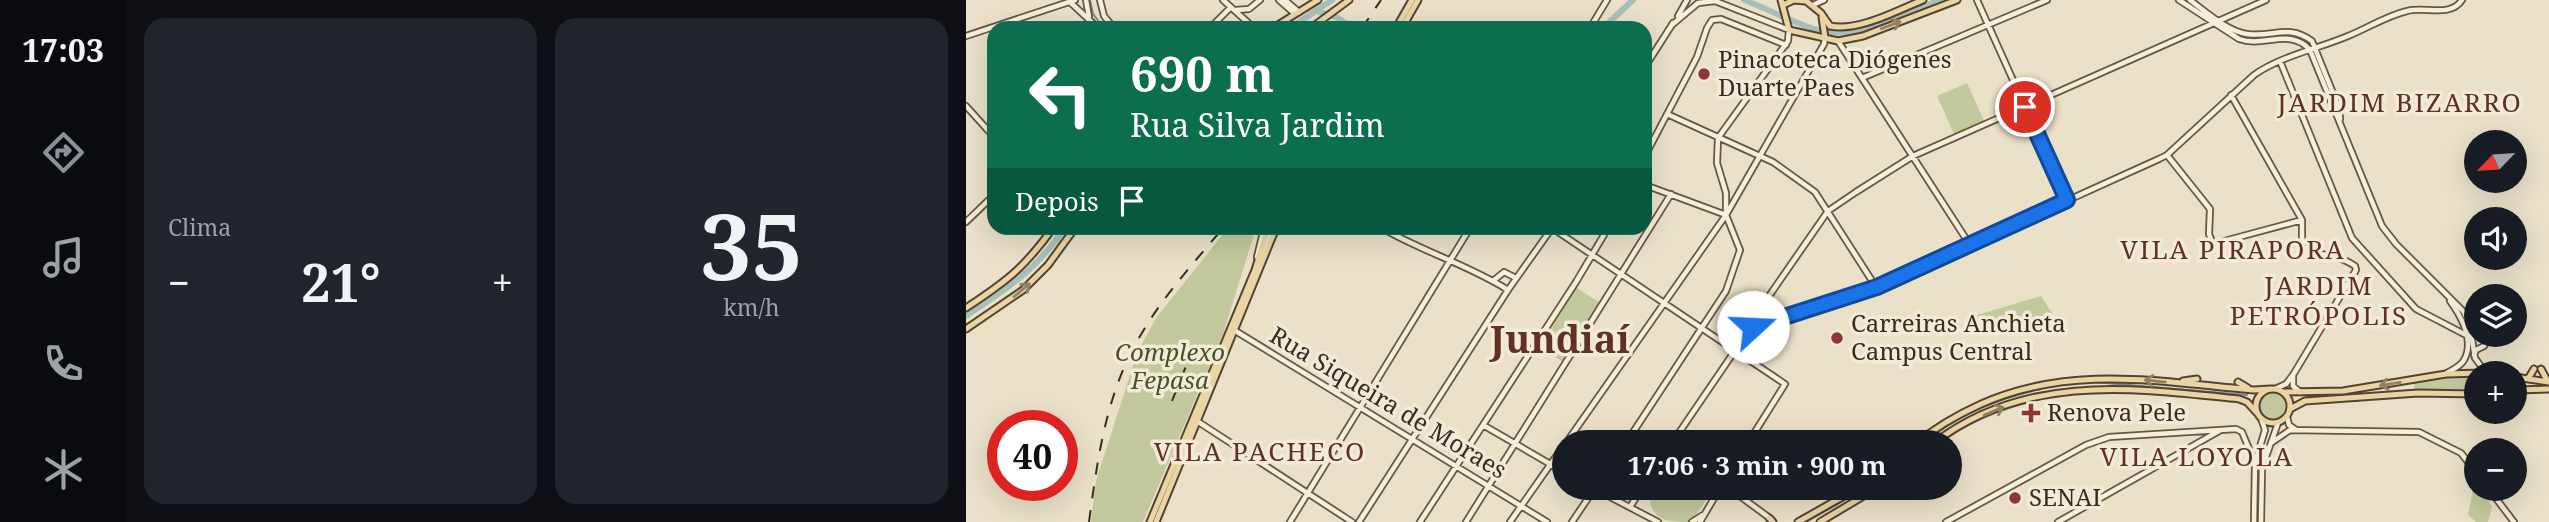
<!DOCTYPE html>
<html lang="pt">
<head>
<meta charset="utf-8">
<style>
	body { margin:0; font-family:"Noto Serif",serif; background:#20242c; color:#f1f3f6; height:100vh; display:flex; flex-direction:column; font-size:26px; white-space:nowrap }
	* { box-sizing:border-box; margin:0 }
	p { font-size:23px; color:#9ea1a6 }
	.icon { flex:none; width:38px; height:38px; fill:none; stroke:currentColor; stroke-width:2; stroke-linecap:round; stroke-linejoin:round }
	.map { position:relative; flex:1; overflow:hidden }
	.side { display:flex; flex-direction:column; gap:18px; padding:18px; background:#0d0f14; width:840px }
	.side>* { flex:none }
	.guide { position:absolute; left:21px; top:21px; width:665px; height:214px; border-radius:21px; box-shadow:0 7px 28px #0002; background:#0b6e4f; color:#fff; overflow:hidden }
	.needle { width:46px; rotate:245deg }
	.buttons { position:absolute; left:1498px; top:130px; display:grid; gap:14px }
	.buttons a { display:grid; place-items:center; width:63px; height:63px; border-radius:50%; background:#171b24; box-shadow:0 7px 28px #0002; font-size:35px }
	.speed { position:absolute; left:21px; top:410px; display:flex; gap:14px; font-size:35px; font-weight:700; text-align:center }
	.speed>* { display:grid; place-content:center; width:91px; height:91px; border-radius:50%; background:#171b24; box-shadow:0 7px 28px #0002; line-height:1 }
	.speed .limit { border:10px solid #d22; background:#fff; color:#111 }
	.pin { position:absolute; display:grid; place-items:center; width:60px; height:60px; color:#fff; margin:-30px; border:4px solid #fff; border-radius:50%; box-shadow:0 2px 7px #0007 }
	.me { position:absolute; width:77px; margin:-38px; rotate:70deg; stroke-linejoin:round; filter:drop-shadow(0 0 5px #0008) }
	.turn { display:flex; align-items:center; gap:24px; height:147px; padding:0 28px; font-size:32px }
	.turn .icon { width:91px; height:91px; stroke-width:2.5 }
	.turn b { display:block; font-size:49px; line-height:60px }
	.then { display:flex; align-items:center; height:66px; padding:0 28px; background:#0003; gap:14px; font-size:26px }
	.big { font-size:52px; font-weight:700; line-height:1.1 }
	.side .tile { flex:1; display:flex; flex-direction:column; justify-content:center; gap:10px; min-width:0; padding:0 24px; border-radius:21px; background:#20242c }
	.side .dial { align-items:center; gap:0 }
	.dial b { font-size:91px; line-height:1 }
	.heat { display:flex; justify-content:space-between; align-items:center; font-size:38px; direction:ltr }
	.side .tiles { flex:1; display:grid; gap:18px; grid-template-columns:repeat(2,1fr) }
	.trip { position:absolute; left:586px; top:430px; width:410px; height:70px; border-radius:35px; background:#171b24; box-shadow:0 7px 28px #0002; font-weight:700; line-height:70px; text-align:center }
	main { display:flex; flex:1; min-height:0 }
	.tab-bar { display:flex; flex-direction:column; width:126px; justify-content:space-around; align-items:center; background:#090b0e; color:#9ea1a6 }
	.tab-bar .icon { width:49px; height:49px }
	.tab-bar .current { color:#8c9099 }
	.tab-bar b { font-size:32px; color:#f1f3f6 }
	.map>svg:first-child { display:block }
	.green { fill:#c3c89d }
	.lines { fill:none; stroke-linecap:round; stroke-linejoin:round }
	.stream { stroke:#708d87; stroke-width:2 }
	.river { stroke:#a9c0b9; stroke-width:6 }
	.secondary-casing { stroke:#685542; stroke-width:8 }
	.primary-casing { stroke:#544333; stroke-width:9 }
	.secondary { stroke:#f6efdc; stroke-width:4.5 }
	.primary { stroke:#ead5a5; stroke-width:5 }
	.rail { stroke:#382c21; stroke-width:2; stroke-dasharray:12 12; stroke-linecap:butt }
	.oneway { stroke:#918063 }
	.route-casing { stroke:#114b97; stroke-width:18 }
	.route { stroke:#1a73e8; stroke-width:12 }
	.poi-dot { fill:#8f3534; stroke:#f3ebd8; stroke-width:2.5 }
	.labels { text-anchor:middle; stroke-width:7; stroke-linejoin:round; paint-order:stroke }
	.poi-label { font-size:24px; fill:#382c21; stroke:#f3ebd8; text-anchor:start }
	.park-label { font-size:24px; font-style:italic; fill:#47522a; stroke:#f3ebd8 }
	.street-label { font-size:24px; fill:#382c21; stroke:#f3ebd8 }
	.neighbourhood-label { font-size:26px; letter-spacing:2px; fill:#603224; stroke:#f3ebd8 }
	.town-label { font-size:38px; font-weight:bold; fill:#603224; stroke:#f3ebd8 }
</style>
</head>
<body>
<main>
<nav class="tab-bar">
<b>17:03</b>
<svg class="icon current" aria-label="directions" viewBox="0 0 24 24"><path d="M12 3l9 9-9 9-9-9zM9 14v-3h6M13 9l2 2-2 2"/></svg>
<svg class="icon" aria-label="music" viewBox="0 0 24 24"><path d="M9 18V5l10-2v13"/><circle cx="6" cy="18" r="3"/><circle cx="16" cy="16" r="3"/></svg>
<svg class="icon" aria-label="phone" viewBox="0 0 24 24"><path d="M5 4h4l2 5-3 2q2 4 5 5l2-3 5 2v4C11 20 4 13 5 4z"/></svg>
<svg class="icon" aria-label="climate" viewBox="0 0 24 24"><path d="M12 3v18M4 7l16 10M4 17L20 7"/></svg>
</nav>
<section class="side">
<div class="tiles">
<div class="tile"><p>Clima</p>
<div class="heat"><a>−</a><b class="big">21°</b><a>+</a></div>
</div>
<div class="tile dial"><b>35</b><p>km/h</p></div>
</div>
</section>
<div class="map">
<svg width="1583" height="522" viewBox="0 0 1583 522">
	<rect width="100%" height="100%" fill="#ebe1c9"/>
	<path class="green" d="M1001,83L1019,123L989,136L971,96Z
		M262,228H290L257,334L177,522H125L130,481L171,353L190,318Z
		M609,287L633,302L597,362L571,345Z
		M1075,296L1086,313L1043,328L1039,319L1005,330L1001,318Z
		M1487,373L1510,374V390L1448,389V383L1482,377Z
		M1293 406a13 13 0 1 1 26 0a13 13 0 1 1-26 0Z
		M1508,485L1518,492L1526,507L1522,522H1510L1502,515Z
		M701,488H748L725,522C703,522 686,522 683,496L697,492Z"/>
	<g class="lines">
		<path class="stream" d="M124,0L127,14L138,28
			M90,228L95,233
			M1127,382L1281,395
			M1088,386L1107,383
			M957,443C991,416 1033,398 1075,389
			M840,522L900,488"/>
		<path class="river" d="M778,0C802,9 824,21 848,29C886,43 939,14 974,0
			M351,11L372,18L386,28
			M324,28L366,0
			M637,28L667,0
			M0,316C43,287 69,271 99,228"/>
		<g class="secondary-casing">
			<path id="secondary" d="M120,0L123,17
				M134,0L138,16L148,28
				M257,0L288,28
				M313,0L329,14
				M319,0L333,12
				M1011,0L1101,200
				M1213,0L1273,39C1298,48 1324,27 1344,50L1416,226L1430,244L1498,312L1504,327L1509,358L1520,373
				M1224,0C1240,12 1261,31 1281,34C1307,38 1321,23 1346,41L1373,108L1374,119
				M104,2L132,28
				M847,5L858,0
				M270,10L283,9L294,0
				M712,16L721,0
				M244,28L265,7
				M624,28L641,0
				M0,36L109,0
				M872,41L1004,245
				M1314,61L1386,238L1450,309L1500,335
				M679,67L707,23
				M896,78L1081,0
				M1265,95L1336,220V254C1353,252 1375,256 1389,266L1390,270L1327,375L1320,384L1309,389
				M0,106L28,137
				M701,114L807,162L849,192L910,287
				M1201,155L1244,209L1243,234L1247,244L1336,220
				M679,156L731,57L741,28L746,20L755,19L820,45
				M679,185L760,215
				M0,222L28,195
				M416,228C457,252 503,265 542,290
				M586,228L819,384L782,443
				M296,256L306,228
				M291,257L298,228
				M527,281L538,272L550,278
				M268,330L581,522
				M766,352L767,348L862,211L890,192L947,156L1300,0
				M1508,355L1510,350L1518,346
				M1481,373C1486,370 1495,366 1498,360C1509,341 1495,316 1484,301
				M1327,376V386L1334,392
				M1321,417L1323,425L1329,429
				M231,421L386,522
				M517,425L598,472
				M600,443L760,215L858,44L859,38
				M660,443L760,291L774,250L760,215V193L751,163L752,138L822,41L823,30L749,1L732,3L707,24
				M706,443L783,330L801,321L910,287L1193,159L1201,155L1288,75C1315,56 1351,49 1382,36C1402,28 1420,16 1441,11C1459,6 1484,18 1496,0
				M1305,443L1324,430L1453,432L1495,453L1510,472
				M627,488L692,522
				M763,488L805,519
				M1522,488L1548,522
				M664,507L676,488
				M324,522L504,228
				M393,522L542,290L586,228
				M454,522L610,282L642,228
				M500,522L705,194
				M544,522L598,445
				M606,522L629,488
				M726,522L737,515
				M734,522L754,488
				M980,522L1120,445L1143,437L1270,429L1276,432L1289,463
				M1092,522L1253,431
				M1288,522L1289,463L1299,430L1295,418
				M1295,522L1296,468L1312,423"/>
		</g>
		<g class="primary-casing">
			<path id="primary" d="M815,0L823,30L872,41L897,36L991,0
				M839,0L855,13L864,26C892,32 932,10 957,0
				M817,5L828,0L839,1
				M856,17L859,38
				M307,28L352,0
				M345,28L383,0
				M430,28L446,0
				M436,28L452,0
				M0,308C41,281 58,268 87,228
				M0,329L57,290L82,265L109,228
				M1575,369L1582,382
				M1549,377L1583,382
				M1562,379L1568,369
				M1217,381L1231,379
				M1272,382L1282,388
				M1290 406a17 17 0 1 1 34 0a17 17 0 1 1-34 0Z
				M1549,390L1583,389
				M1317,392L1377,391L1480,374L1516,373
				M1324,409L1339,401L1452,393L1510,394
				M951,443C970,427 993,414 1015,404C1106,364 1193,382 1288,390L1305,389
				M968,443C1059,373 1168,388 1273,399L1281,402L1292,414
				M803,518L807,522
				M184,522L289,270L302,228
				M190,522L310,228
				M832,522L892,488
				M854,522L911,488"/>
		</g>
		<use href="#secondary" class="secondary"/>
		<use href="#primary" class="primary"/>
		<path class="rail" d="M396,28L415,0
			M206,401L222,361
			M123,522C131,463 139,401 168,347C191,303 226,265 257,228"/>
	</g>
	<defs><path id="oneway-shaft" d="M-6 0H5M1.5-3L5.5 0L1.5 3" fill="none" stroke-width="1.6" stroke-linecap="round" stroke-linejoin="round" transform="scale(1.75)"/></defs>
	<g class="oneway">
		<use href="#oneway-shaft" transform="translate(925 25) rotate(-21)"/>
		<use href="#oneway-shaft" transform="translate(56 290) rotate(-40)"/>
		<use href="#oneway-shaft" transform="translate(1189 381) rotate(-174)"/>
		<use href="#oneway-shaft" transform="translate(1424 384) rotate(171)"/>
		<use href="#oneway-shaft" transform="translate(1028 411) rotate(-23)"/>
	</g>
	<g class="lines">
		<g class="route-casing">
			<path id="route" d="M787,327L911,287L1101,200L1059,107"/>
		</g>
		<use href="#route" class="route"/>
	</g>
	<g class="poi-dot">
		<circle cx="738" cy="74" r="7"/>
		<circle cx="871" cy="338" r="7"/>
		<path d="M1061.5 402.5h7v7h7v7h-7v7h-7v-7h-7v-7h7z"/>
		<circle cx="1049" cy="498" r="7"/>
	</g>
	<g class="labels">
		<g class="poi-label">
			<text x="752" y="68">Pinacoteca Diógenes<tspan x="752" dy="28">Duarte Paes</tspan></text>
			<text x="885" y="332">Carreiras Anchieta<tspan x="885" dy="28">Campus Central</tspan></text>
			<text x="1081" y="421">Renova Pele</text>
			<text x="1063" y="506">SENAI</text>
		</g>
		<g class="park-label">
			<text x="204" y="361">Complexo<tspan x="204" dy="28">Fepasa</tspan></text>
		</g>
		<g class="street-label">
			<text transform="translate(422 403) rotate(31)" y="8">Rua Siqueira de Moraes</text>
		</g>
		<g class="neighbourhood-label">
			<text x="1434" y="112">JARDIM BIZARRO</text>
			<text x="1267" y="259">VILA PIRAPORA</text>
			<text x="1353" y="295">JARDIM<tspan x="1353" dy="30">PETRÓPOLIS</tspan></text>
			<text x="294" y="461">VILA PACHECO</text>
			<text x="1231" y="466">VILA LOYOLA</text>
		</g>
		<g class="town-label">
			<text x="594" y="353">Jundiaí</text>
		</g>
	</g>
</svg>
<div class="buttons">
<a><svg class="needle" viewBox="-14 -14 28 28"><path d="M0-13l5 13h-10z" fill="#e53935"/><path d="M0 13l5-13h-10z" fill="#9ea1a6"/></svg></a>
<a><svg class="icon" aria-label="sound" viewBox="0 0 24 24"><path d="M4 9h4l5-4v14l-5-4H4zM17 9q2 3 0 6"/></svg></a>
<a><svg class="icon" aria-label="layers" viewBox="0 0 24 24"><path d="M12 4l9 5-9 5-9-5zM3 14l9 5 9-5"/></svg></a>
<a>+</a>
<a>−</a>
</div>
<div class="speed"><div class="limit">40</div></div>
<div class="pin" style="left:1059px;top:107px;background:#d93025"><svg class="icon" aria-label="arrive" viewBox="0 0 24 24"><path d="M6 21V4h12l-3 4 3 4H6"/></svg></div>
<svg class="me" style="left:787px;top:327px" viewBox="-20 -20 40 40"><circle r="19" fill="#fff"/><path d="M0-13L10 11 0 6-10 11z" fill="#1a73e8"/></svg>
<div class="trip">17:06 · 3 min · 900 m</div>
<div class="guide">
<div class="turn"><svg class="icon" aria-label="left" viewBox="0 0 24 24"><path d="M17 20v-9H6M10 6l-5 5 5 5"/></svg><div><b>690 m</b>Rua Silva Jardim</div></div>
<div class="then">Depois<svg class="icon" aria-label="arrive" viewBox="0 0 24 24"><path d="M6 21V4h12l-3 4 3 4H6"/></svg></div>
</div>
</div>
</main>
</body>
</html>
